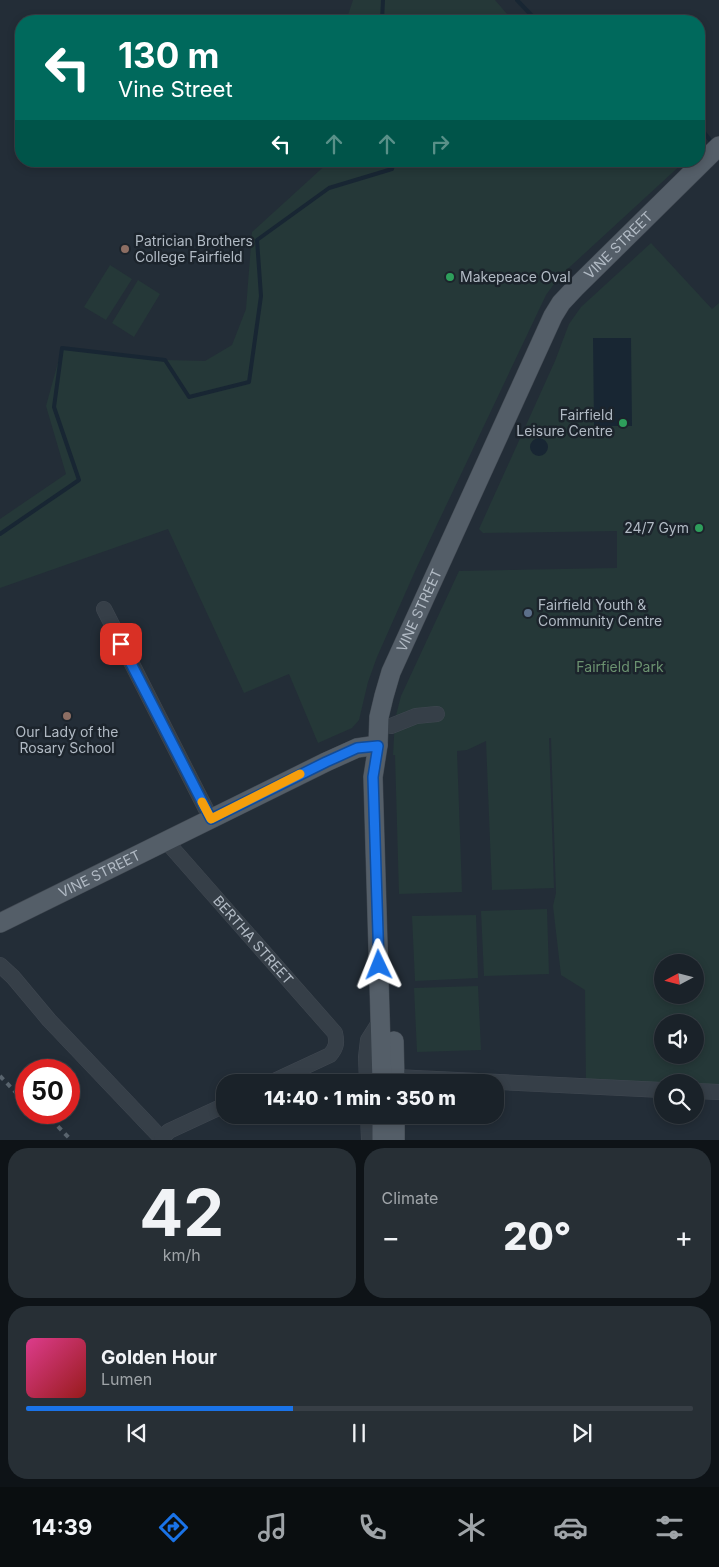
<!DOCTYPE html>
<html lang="en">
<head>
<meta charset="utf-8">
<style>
	body { margin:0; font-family:Inter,sans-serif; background:#272f35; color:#f1f3f6; height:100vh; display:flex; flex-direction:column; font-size:19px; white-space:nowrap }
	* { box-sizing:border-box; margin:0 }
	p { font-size:16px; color:#9fa4a8 }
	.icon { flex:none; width:28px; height:28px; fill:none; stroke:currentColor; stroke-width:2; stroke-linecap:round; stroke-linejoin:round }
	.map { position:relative; height:1140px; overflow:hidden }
	.panel { display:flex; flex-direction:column; gap:8px; padding:8px; background:#0e1317; flex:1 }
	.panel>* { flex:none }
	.banner { position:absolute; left:15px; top:15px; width:690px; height:152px; border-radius:20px; box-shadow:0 2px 8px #0003,0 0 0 1px #383f46; background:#00695c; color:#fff; overflow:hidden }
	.needle { width:32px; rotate:263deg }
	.controls { position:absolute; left:654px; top:954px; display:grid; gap:10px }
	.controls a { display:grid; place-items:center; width:50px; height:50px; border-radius:50%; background:#1a2229; box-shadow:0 2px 8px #0003,0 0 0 1px #383f46; font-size:25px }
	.speed { position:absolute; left:15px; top:1059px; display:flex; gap:10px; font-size:25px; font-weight:700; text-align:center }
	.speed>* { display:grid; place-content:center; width:65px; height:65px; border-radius:50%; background:#1a2229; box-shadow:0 2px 8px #0003,0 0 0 1px #383f46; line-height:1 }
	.speed .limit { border:8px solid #d22; background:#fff; color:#111 }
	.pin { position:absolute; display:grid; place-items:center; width:42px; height:42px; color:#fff; margin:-21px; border-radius:10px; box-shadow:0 2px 8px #0006 }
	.me { position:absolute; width:55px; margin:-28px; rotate:358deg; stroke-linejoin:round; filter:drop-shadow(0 0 4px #0008) }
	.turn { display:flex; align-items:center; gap:18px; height:105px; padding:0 20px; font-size:22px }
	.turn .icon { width:65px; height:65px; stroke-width:2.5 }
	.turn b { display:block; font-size:35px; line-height:42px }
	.lanes { display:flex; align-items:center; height:48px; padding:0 20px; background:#0003; justify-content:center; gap:25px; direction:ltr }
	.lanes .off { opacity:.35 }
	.big { font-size:38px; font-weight:800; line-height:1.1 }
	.panel .widget { flex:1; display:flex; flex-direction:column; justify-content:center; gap:8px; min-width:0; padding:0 18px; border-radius:20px; background:#272f35 }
	.panel .dial { align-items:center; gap:0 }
	.dial b { font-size:65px; line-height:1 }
	.song { display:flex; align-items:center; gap:15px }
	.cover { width:60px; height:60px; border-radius:8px; background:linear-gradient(135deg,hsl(330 70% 55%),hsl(0 70% 35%)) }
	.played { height:5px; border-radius:2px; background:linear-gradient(90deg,#1a73e8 40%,#383f46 40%) }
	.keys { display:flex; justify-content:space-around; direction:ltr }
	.heat { display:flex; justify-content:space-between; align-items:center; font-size:28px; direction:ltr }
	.panel .tiles { flex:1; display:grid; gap:8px; grid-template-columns:1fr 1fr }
	.widget:last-child { grid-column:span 2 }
	.trip { position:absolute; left:216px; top:1074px; width:288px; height:50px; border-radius:20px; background:#1a2229; box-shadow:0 2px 8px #0003,0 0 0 1px #383f46; font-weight:800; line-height:50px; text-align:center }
	.tab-bar { display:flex; height:80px; justify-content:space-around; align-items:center; background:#0a0e10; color:#9fa4a8 }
	.tab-bar .icon { width:35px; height:35px }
	.tab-bar .selected { color:#1a73e8 }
	.tab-bar b { font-size:22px; color:#f1f3f6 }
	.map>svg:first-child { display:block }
	.green { fill:#253838; fill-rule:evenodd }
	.water { fill:#182633 }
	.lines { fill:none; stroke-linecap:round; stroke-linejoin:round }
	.stream { stroke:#182633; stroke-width:4 }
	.minor-casing { stroke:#404851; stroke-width:16 }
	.major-casing { stroke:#404851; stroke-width:20 }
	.minor { stroke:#363f48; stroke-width:15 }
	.major { stroke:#545e68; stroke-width:19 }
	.rail { stroke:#59646e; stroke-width:4; stroke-dasharray:5 5; stroke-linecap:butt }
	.route-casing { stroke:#114b97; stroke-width:12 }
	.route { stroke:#1a73e8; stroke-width:9 }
	.slow { stroke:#f59e0b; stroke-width:9 }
	.education-dot { fill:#8d6e63; stroke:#1c242c; stroke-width:2 }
	.leisure-dot { fill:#2e9e5b; stroke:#1c242c; stroke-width:2 }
	.service-dot { fill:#5c6f8a; stroke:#1c242c; stroke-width:2 }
	.labels { text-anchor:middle; stroke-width:5; stroke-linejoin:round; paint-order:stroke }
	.poi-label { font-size:14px; fill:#b1bac4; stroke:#1c242c; text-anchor:start }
	.street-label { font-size:14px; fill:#b1bac4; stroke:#1c242c }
	.park-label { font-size:14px; fill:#6b9270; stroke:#1c242c }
</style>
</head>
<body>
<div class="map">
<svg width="719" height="1140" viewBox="0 0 719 1140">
	<rect width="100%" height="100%" fill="#232d37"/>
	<path class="green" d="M353,0H495L513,21H346Z
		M330,161H685L560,276L546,295L416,569L377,657L368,682L359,720L352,728L318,743L289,674L244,693L168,529L0,588V519L66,474L46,406L62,348L165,360L205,361L232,345L246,309L252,232Z
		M651,243L712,309L719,303V1092L695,1091V1082H662V1090L586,1086L585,990L561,975L553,906L556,893L551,738H549L554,888L492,890L486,741L467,750L457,751L462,892L399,894L395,755H393L395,719L401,696L459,571L617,568V531L483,533L479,529L555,361L569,324L581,307ZM662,962H695V995H662ZM662,1022H695V1055H662Z
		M110,265L132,279L106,320L84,307Z
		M138,280L160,294L134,337L112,323Z
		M547,909L549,974L484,976L481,911Z
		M476,915L478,978L415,981L412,916Z
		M478,986L481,1050L417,1052L414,988Z"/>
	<path class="water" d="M593,338H631L632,426H594Z
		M530 447a9 9 0 1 1 18 0a9 9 0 1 1-18 0Z"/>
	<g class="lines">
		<path class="stream" d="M517,0L537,21
			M382,21L383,0
			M699,126L713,144
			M0,534L79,480L54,407L62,348L165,360L189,397L249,382L261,296L257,240L329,188L392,169L394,161"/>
		<g class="minor-casing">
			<g id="minor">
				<path d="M104,609L211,819"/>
				<path d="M391,726L416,716L437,714"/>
				<path id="s1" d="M166,841L335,1033C337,1042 337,1047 330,1055L272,1082"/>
				<path d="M0,965L13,977L49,1020L163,1140"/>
				<path d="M395,1077L662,1090"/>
				<path d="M367,1082L366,1057L368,1040L380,1021"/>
				<path d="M695,1091L719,1092"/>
				<path d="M368,1115L369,1140"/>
				<path d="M162,1138L169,1131L225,1105"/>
			</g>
		</g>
		<g class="major-casing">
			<g id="major">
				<path id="s2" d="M0,923L326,762L357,748L378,745"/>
				<path d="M394,1041L395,1082"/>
				<path id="s3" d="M382,1082L373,777L378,745L379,717L384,696L391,672L553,316L561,303L575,288L719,146"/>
				<path d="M395,1115V1140"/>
				<path d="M382,1140V1115"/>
			</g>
		</g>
		<use href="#minor" class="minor"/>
		<use href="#major" class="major"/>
		<path class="rail" d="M0,1076L26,1103
			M44,1112L71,1140"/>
	</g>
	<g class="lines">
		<g class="route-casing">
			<path id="route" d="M121,644L211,819L326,762L357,748L378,746L373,777L379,965"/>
		</g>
		<use href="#route" class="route"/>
		<path class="slow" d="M202,802L211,819L300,774"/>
	</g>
	<g class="education-dot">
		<circle cx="125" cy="249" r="5"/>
		<circle cx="67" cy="716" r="5"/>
	</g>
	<g class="leisure-dot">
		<circle cx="450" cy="277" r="5"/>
		<circle cx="623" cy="423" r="5"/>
		<circle cx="699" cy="528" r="5"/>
	</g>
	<circle class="service-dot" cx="528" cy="613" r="5"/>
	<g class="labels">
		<g class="poi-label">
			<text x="135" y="246">Patrician Brothers<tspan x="135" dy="16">College Fairfield</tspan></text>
			<text x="460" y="282">Makepeace Oval</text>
			<text x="613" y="420" text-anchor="end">Fairfield<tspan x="613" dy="16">Leisure Centre</tspan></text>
			<text x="689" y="533" text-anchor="end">24/7 Gym</text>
			<text x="538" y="610">Fairfield Youth &amp;<tspan x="538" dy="16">Community Centre</tspan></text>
			<text x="67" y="737" text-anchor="middle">Our Lady of the<tspan x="67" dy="16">Rosary School</tspan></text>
		</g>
		<g class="street-label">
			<text dy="5" stroke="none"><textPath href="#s3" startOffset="900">VINE STREET</textPath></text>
			<text dy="5" stroke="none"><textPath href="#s3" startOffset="480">VINE STREET</textPath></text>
			<text dy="5" stroke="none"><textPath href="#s2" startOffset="111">VINE STREET</textPath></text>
			<text dy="5" stroke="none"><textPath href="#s1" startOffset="132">BERTHA STREET</textPath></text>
		</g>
		<g class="park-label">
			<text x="620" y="672">Fairfield Park</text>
		</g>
	</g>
</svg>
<div class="controls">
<a><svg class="needle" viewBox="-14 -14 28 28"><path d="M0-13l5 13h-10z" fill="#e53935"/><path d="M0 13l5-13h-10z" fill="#9fa4a8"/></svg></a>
<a><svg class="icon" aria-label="sound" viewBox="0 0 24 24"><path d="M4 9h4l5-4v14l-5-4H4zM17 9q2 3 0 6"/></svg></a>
<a><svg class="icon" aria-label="search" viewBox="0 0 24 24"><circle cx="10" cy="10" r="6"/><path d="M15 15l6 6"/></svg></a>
</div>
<div class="speed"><div class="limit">50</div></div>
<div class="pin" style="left:121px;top:644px;background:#d93025"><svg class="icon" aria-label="arrive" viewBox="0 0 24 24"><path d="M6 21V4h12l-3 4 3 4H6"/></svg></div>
<svg class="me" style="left:379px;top:965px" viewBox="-20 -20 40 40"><path d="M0-17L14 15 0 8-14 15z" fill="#1a73e8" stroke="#fff" stroke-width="4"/></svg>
<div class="trip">14:40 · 1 min · 350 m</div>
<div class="banner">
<div class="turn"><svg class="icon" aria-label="left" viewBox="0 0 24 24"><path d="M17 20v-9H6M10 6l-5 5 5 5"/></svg><div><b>130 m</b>Vine Street</div></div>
<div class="lanes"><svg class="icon" aria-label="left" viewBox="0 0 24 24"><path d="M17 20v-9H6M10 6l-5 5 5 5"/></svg><svg class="icon off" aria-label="ahead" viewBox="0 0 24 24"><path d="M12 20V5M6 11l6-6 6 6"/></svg><svg class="icon off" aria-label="ahead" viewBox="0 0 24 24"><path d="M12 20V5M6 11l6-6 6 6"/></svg><svg class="icon off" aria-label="right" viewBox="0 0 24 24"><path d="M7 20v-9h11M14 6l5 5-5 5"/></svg></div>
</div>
</div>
<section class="panel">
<div class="tiles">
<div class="widget dial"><b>42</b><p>km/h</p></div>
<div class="widget"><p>Climate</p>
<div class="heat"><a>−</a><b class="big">20°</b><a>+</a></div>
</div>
<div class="widget">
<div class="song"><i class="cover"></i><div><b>Golden Hour</b><p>Lumen</p></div></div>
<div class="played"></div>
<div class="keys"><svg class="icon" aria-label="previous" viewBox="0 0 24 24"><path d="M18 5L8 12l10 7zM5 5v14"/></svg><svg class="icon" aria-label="pause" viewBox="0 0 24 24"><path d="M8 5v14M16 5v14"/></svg><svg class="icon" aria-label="next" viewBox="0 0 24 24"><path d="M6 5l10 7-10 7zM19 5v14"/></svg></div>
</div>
</div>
</section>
<nav class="tab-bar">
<b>14:39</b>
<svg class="icon selected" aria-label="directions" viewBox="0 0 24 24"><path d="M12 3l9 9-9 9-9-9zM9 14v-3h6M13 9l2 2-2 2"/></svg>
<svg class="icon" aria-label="music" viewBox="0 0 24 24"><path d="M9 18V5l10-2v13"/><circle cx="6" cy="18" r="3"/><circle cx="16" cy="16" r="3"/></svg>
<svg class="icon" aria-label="phone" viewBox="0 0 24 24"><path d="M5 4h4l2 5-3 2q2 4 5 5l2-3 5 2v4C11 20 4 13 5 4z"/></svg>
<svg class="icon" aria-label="climate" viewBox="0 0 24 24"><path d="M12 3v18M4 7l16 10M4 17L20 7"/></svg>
<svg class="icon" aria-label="car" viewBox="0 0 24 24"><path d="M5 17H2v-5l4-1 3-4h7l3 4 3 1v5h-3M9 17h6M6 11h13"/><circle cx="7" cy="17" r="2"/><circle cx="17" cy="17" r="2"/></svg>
<svg class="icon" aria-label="filters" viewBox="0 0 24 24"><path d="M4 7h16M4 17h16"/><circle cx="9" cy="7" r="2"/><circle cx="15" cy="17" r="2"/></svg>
</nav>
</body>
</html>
